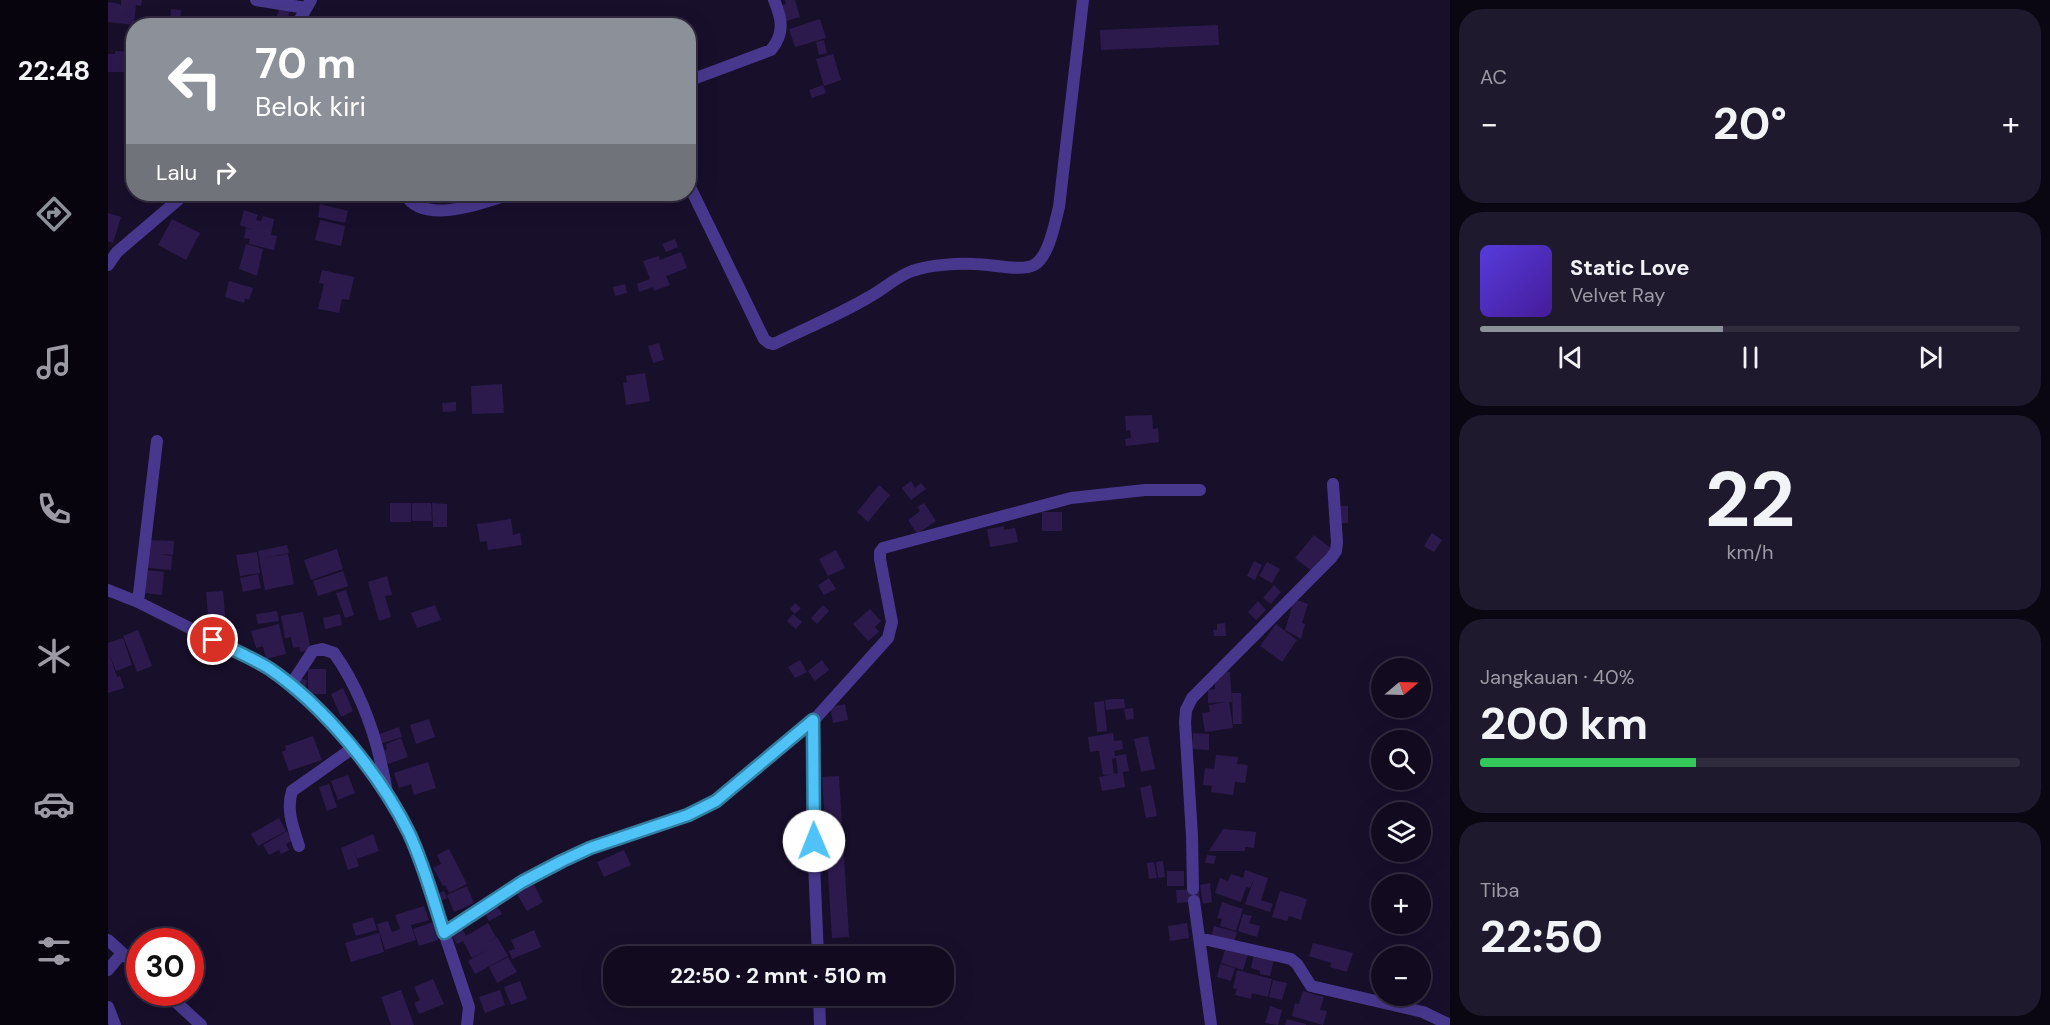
<!DOCTYPE html>
<html lang="id">
<head>
<meta charset="utf-8">
<style>
	body { margin:0; font-family:"DM Sans",sans-serif; background:#1f192d; color:#f1f3f6; height:100vh; display:flex; flex-direction:column; font-size:22px; white-space:nowrap }
	* { box-sizing:border-box; margin:0 }
	p { font-size:20px; color:#9c9ba5 }
	.icon { flex:none; width:33px; height:33px; fill:none; stroke:currentColor; stroke-width:2; stroke-linecap:round; stroke-linejoin:round }
	.map { position:relative; flex:1; overflow:hidden }
	.details { display:flex; flex-direction:column; gap:9px; padding:9px; background:#0a0612; width:600px }
	.details>* { flex:none }
	.top-card { position:absolute; left:18px; top:18px; width:570px; height:183px; border-radius:24px; box-shadow:0 6px 24px #0002,0 0 0 2px #312b3e; background:#8c9099; color:#fff; overflow:hidden }
	.needle { width:39px; rotate:71deg }
	.fabs { position:absolute; left:1263px; top:658px; display:grid; gap:12px }
	.fabs a { display:grid; place-items:center; width:60px; height:60px; border-radius:50%; background:#120b20; box-shadow:0 6px 24px #0002,0 0 0 2px #312b3e; font-size:30px }
	.speed { position:absolute; left:18px; top:928px; display:flex; gap:12px; font-size:30px; font-weight:700; text-align:center }
	.speed>* { display:grid; place-content:center; width:78px; height:78px; border-radius:50%; background:#120b20; box-shadow:0 6px 24px #0002,0 0 0 2px #312b3e; line-height:1 }
	.speed .limit { border:9px solid #d22; background:#fff; color:#111 }
	.pin { position:absolute; display:grid; place-items:center; width:51px; height:51px; color:#fff; margin:-26px; border:3px solid #fff; border-radius:50%; box-shadow:0 2px 6px #0007 }
	.me { position:absolute; width:66px; margin:-33px; rotate:359deg; stroke-linejoin:round; filter:drop-shadow(0 0 4px #0008) }
	.turn { display:flex; align-items:center; gap:21px; height:126px; padding:0 30px; font-size:27px }
	.turn .icon { width:78px; height:78px; stroke-width:2.5 }
	.turn b { display:block; font-size:42px; line-height:51px }
	.then { display:flex; align-items:center; height:57px; padding:0 30px; background:#0003; gap:12px; font-size:22px }
	.big { font-size:45px; font-weight:700; line-height:1.1 }
	.details .widget { flex:1; display:flex; flex-direction:column; justify-content:center; gap:9px; min-width:0; padding:0 21px; border-radius:24px; background:#1f192d }
	.details .dial { align-items:center; gap:0 }
	.dial b { font-size:78px; line-height:1 }
	.song { display:flex; align-items:center; gap:18px }
	.cover { width:72px; height:72px; border-radius:9px; background:linear-gradient(135deg,hsl(250 70% 55%),hsl(260 70% 35%)) }
	.played { height:6px; border-radius:3px; background:linear-gradient(90deg,#8c9099 45%,#312b3e 45%) }
	.keys { display:flex; justify-content:space-around; direction:ltr }
	.heat { display:flex; justify-content:space-between; align-items:center; font-size:33px; direction:ltr }
	.charge { height:9px; border-radius:4px; background:linear-gradient(90deg,#34c759 40%,#312b3e 0) }
	.trip { position:absolute; left:495px; top:946px; width:351px; height:60px; border-radius:24px; background:#120b20; box-shadow:0 6px 24px #0002,0 0 0 2px #312b3e; font-weight:700; line-height:60px; text-align:center }
	main { display:flex; flex:1; min-height:0 }
	.menu { display:flex; flex-direction:column; width:108px; justify-content:space-around; align-items:center; background:#07040d; color:#9c9ba5 }
	.menu .icon { width:42px; height:42px }
	.menu .selected { color:#8c9099 }
	.menu b { font-size:27px; color:#f1f3f6 }
	.map>svg:first-child { display:block }
	.building { fill:#2c1a4d }
	.lines { fill:none; stroke-linecap:round; stroke-linejoin:round }
	.minor { stroke:#48388d; stroke-width:12 }
	.route-casing { stroke:#337fa1; stroke-width:15 }
	.route { stroke:#4fc3f7; stroke-width:10 }
</style>
</head>
<body>
<main>
<nav class="menu">
<b>22:48</b>
<svg class="icon selected" aria-label="directions" viewBox="0 0 24 24"><path d="M12 3l9 9-9 9-9-9zM9 14v-3h6M13 9l2 2-2 2"/></svg>
<svg class="icon" aria-label="music" viewBox="0 0 24 24"><path d="M9 18V5l10-2v13"/><circle cx="6" cy="18" r="3"/><circle cx="16" cy="16" r="3"/></svg>
<svg class="icon" aria-label="phone" viewBox="0 0 24 24"><path d="M5 4h4l2 5-3 2q2 4 5 5l2-3 5 2v4C11 20 4 13 5 4z"/></svg>
<svg class="icon" aria-label="climate" viewBox="0 0 24 24"><path d="M12 3v18M4 7l16 10M4 17L20 7"/></svg>
<svg class="icon" aria-label="car" viewBox="0 0 24 24"><path d="M5 17H2v-5l4-1 3-4h7l3 4 3 1v5h-3M9 17h6M6 11h13"/><circle cx="7" cy="17" r="2"/><circle cx="17" cy="17" r="2"/></svg>
<svg class="icon" aria-label="filters" viewBox="0 0 24 24"><path d="M4 7h16M4 17h16"/><circle cx="9" cy="7" r="2"/><circle cx="15" cy="17" r="2"/></svg>
</nav>
<div class="map">
<svg width="1342" height="1025" viewBox="0 0 1342 1025">
	<rect width="100%" height="100%" fill="#180f2b"/>
	<path class="building" d="M13,0H34L33,6L28,5L26,25L0,22V2L12,4L13,7Z
		M677,0H687L692,17L678,21L674,5L678,4Z
		M172,6L182,9L179,22L168,19Z
		M63,9L73,10L72,26H62Z
		M120,18L139,20L138,26H119Z
		M712,19L718,38L687,47L681,29Z
		M1110,25L1111,45L993,50L992,30Z
		M716,40L719,53L711,55L708,42Z
		M7,51L23,52V72H0V54H7Z
		M725,54L733,80L716,86L708,59Z
		M715,85L718,93L704,98L701,90Z
		M212,204L240,211L237,223L210,217Z
		M136,210L150,215L148,220L153,221L155,216L166,219L163,235L169,236L166,250L141,244L142,239L136,238L138,228L145,230L132,225Z
		M0,213L13,217L5,243L0,241Z
		M64,219L92,233L78,260L50,245Z
		M212,220L237,226L233,246L207,240Z
		M567,239L570,247L558,252L554,244Z
		M138,244L155,249L149,276L131,269Z
		M573,252L579,268L558,276L562,285L546,291L545,287L531,292L529,284L542,279L535,261L551,256L552,260Z
		M214,270L246,277L241,300L234,299L231,313L210,309L216,284L211,283Z
		M121,281L145,288L141,300L137,298L136,303L117,297Z
		M517,284L519,293L507,296L505,287Z
		M551,343L556,360L545,363L540,346Z
		M537,373L542,401L518,405L515,383L519,382L518,376Z
		M394,384L396,413L364,414L363,386Z
		M348,402V411L335,412L334,403Z
		M1044,415L1045,429L1050,428L1051,442L1018,446L1017,439L1023,438L1022,430L1018,431L1017,416Z
		M803,481L807,488L813,483L818,489L803,500L794,488Z
		M771,485L782,495L760,522L749,512Z
		M282,503H303V522H282Z
		M304,503H323L324,521H304Z
		M324,503L339,504V527H325Z
		M816,503L828,521L809,534L800,520L812,511L809,507Z
		M1229,506H1240V523H1229Z
		M934,512H954V531H934Z
		M403,519L405,535L412,533L414,545L380,550L379,541L372,542L369,524Z
		M896,526V530L907,528L910,542L882,547L879,529Z
		M1324,533L1334,540L1326,552L1316,546Z
		M1206,535L1224,549L1205,572L1187,558Z
		M41,540L66,541L65,555L51,554L64,556L63,570L40,568Z
		M179,545L181,553L156,558L180,554L186,584L157,590L150,551Z
		M229,549L235,569L203,580L196,560Z
		M728,550L737,568L720,576L711,559Z
		M149,552L152,573L132,576L128,555Z
		M1146,561L1154,565L1147,580L1139,576Z
		M1159,562L1172,569L1164,583L1151,576Z
		M38,570L56,572L54,595L36,593Z
		M235,571L240,586L210,596L205,581Z
		M150,574L153,588L135,592L132,578Z
		M279,576L284,595L277,596L283,617L271,621L260,582Z
		M721,578L728,589L716,595L710,585Z
		M1166,585L1173,592L1163,604L1155,598Z
		M238,590L246,615L237,618L228,593Z
		M115,591L118,626L101,627L98,592Z
		M1186,599L1200,604L1194,623L1197,624L1193,639L1177,630Z
		M1150,601L1158,610L1148,620L1140,612Z
		M687,603L693,608L687,614L682,609Z
		M327,605L333,620L309,628L303,613Z
		M715,605L721,611L709,624L703,618Z
		M762,609L773,621L767,627L771,632L760,641L745,624Z
		M169,611L171,621L150,624L148,614Z
		M195,612L203,650L192,652L191,647L185,648L183,637L177,638L173,616Z
		M232,614L234,625L217,629L215,618Z
		M685,614L694,622L688,629L679,621Z
		M1117,623L1118,636H1106L1105,630H1109V624Z
		M171,624L178,654L158,659L155,646L148,648L143,631Z
		M1168,624L1189,640L1174,662L1152,646Z
		M30,630L44,666L29,672L15,636Z
		M15,638L24,665L8,671L1,653L9,677L12,676L16,688L0,693V643Z
		M692,660L699,672L687,678L680,667Z
		M714,660L721,670L707,681L700,671Z
		M200,669H218V694H200Z
		M1122,672L1124,702H1121L1125,728L1097,732L1094,713L1102,712L1101,705L1118,702L1100,703V690L1107,689V679H1113L1112,673Z
		M190,678L199,680L197,691L189,690Z
		M235,688L245,711L233,717L223,694Z
		M1124,693H1133L1134,724H1125Z
		M1006,699H1016L1017,708L998,710L997,700Z
		M996,701L999,731L989,732L986,702Z
		M737,704L740,720L725,723L722,707Z
		M1025,708L1026,719L1018,720L1016,709Z
		M321,719L327,737L308,744L302,725Z
		M291,727L294,737L272,744L269,735Z
		M1005,733L1006,741L1014,740L1015,749L1006,751L1007,756L1018,754L1021,771L1015,772L1017,787L994,791L991,777L1010,773L1008,758L1004,759L1006,774L995,775L991,751L982,752L980,737Z
		M1085,733L1101,734V750L1084,749Z
		M205,736L214,760L181,771L174,752L178,750L177,746Z
		M1040,736L1047,769L1033,772L1026,739Z
		M293,738L300,757L280,764L275,750L279,749L278,744Z
		M1108,755L1130,757L1129,764L1140,765L1137,783L1127,782L1125,795L1103,792L1104,786L1095,785L1097,768L1106,769Z
		M320,762L328,788L306,795L303,784L291,788L286,773Z
		M240,775L247,793L230,800L223,781Z
		M731,776L741,937L724,938L714,777Z
		M221,784L229,807L219,811L211,787Z
		M1043,785L1049,816L1038,818L1032,788Z
		M171,818L178,831L150,846L143,834Z
		M1115,829L1148,832L1146,848L1137,847V851H1101Z
		M179,831L184,841L178,844L181,850L173,854L171,850L161,855L155,845Z
		M265,834L271,851L249,859L245,848L251,866L240,870L233,848Z
		M341,849L359,884L341,893L337,885L335,886L325,868L333,864L329,855Z
		M516,850L523,865L496,877L489,862Z
		M1099,855L1108,856L1106,864L1097,863Z
		M1055,861L1057,877L1050,878L1048,862Z
		M1046,862L1049,878L1041,879L1039,863Z
		M1137,870L1160,878L1153,900L1165,904L1162,912L1137,904L1147,876L1142,888L1138,887L1133,902L1107,893L1112,878L1120,881L1123,874L1135,878Z
		M1059,871H1076V886H1059Z
		M425,883L435,902L419,911L408,892Z
		M1102,883L1104,902L1095,904L1092,885Z
		M359,886L366,903L346,912L339,895Z
		M1091,889L1092,901L1069,903L1068,890Z
		M336,891L339,898L329,903L326,895Z
		M1172,891L1199,899L1193,920L1181,916L1179,921L1164,917Z
		M1114,902L1135,909L1128,931L1112,926L1114,919L1109,918Z
		M388,905L394,914L381,921L376,912Z
		M316,906L321,920L303,925L308,940L277,950L269,924L280,921L284,932L292,929L287,915Z
		M1135,914L1144,916L1141,923L1152,926L1149,937L1130,931Z
		M265,917L269,930L248,936L244,924Z
		M325,922L330,940L311,946L305,929Z
		M380,923L388,937L378,943L389,937L400,956L367,974L360,961L382,948L364,958L355,941L349,944L343,934L354,928L358,936Z
		M1079,923L1081,938L1062,941L1060,926Z
		M1106,926L1129,932L1126,944L1103,938Z
		M426,930L433,947L404,959L401,951L407,949L403,940Z
		M271,933L276,952L243,962L237,943Z
		M1205,943L1245,953L1239,972L1222,967L1223,963L1201,956Z
		M1118,947L1140,954L1135,970L1113,963Z
		M1146,954L1166,959L1162,976L1152,974V971L1143,968Z
		M400,957L409,972L389,983L381,967Z
		M1112,964L1127,968L1123,981L1109,977Z
		M1129,970L1164,979L1160,997L1144,993L1143,999L1127,995L1129,989L1125,988Z
		M325,979L336,1004L311,1014L306,1003L312,1000L306,987Z
		M1165,980L1179,983L1174,1000L1161,997Z
		M412,981L419,999L403,1005L396,987Z
		M293,990L306,1025H283L273,997Z
		M392,990L397,1005L377,1013L371,997Z
		M1195,991L1216,997L1212,1010L1219,1011L1215,1025L1184,1016L1187,1003L1191,1004Z
		M722,996H746V998L723,1001Z
		M1162,1006L1174,1010L1170,1025L1157,1023Z
		M1179,1019L1198,1024V1025H1177Z"/>
	<g class="lines">
		<path class="minor" d="M148,0L198,8
			M188,26L203,0
			M580,81L663,50C677,33 674,19 666,0
			M580,183L656,339L661,343L666,344C698,328 731,315 761,297C776,289 788,277 804,271C822,265 848,263 867,264C883,264 913,272 926,265C941,257 947,222 951,207L975,0
			M297,194C315,226 375,203 402,194
			M0,265L9,252L77,194
			M0,590L30,602L161,668L218,717L245,748L280,797L300,832L311,858L361,1007L359,1025
			M30,602L49,441
			M182,686L205,651L214,649L226,653C255,694 271,744 279,793
			M706,720V862L710,957
			M191,846C185,827 178,810 184,791L245,748
			M1085,889L1084,836L1077,722L1078,710L1084,698L1223,558L1228,551L1229,542L1225,484
			M1086,901L1103,1025
			M336,933L414,882L454,861L481,848L580,815L608,802L706,720L780,638L784,622L772,559V552L775,548L963,498L1037,490H1092
			M1091,938L1183,959L1189,964L1203,986L1315,1012L1342,1025
			M0,940L32,969
			M0,970L14,953
			M58,993L93,1025
			M711,996L712,1025
			M0,1007L7,1025"/>
	</g>
	<g class="lines">
		<g class="route-casing">
			<path id="route" d="M105,640C123,649 145,658 162,669C216,706 272,774 301,833C316,865 325,899 336,933L414,882L454,861L482,848L580,815L608,801L705,720L706,841"/>
		</g>
		<use href="#route" class="route"/>
	</g>
</svg>
<div class="fabs">
<a><svg class="needle" viewBox="-14 -14 28 28"><path d="M0-13l5 13h-10z" fill="#e53935"/><path d="M0 13l5-13h-10z" fill="#9c9ba5"/></svg></a>
<a><svg class="icon" aria-label="search" viewBox="0 0 24 24"><circle cx="10" cy="10" r="6"/><path d="M15 15l6 6"/></svg></a>
<a><svg class="icon" aria-label="layers" viewBox="0 0 24 24"><path d="M12 4l9 5-9 5-9-5zM3 14l9 5 9-5"/></svg></a>
<a>+</a>
<a>−</a>
</div>
<div class="speed"><div class="limit">30</div></div>
<div class="pin" style="left:105px;top:640px;background:#d93025"><svg class="icon" aria-label="arrive" viewBox="0 0 24 24"><path d="M6 21V4h12l-3 4 3 4H6"/></svg></div>
<svg class="me" style="left:706px;top:841px" viewBox="-20 -20 40 40"><circle r="19" fill="#fff"/><path d="M0-13L10 11 0 6-10 11z" fill="#4fc3f7"/></svg>
<div class="trip">22:50 · 2 mnt · 510 m</div>
<div class="top-card">
<div class="turn"><svg class="icon" aria-label="left" viewBox="0 0 24 24"><path d="M17 20v-9H6M10 6l-5 5 5 5"/></svg><div><b>70 m</b>Belok kiri</div></div>
<div class="then">Lalu<svg class="icon" aria-label="right" viewBox="0 0 24 24"><path d="M7 20v-9h11M14 6l5 5-5 5"/></svg></div>
</div>
</div>
<section class="details">
<div class="widget"><p>AC</p>
<div class="heat"><a>−</a><b class="big">20°</b><a>+</a></div>
</div>
<div class="widget">
<div class="song"><i class="cover"></i><div><b>Static Love</b><p>Velvet Ray</p></div></div>
<div class="played"></div>
<div class="keys"><svg class="icon" aria-label="previous" viewBox="0 0 24 24"><path d="M18 5L8 12l10 7zM5 5v14"/></svg><svg class="icon" aria-label="pause" viewBox="0 0 24 24"><path d="M8 5v14M16 5v14"/></svg><svg class="icon" aria-label="next" viewBox="0 0 24 24"><path d="M6 5l10 7-10 7zM19 5v14"/></svg></div>
</div>
<div class="widget dial"><b>22</b><p>km/h</p></div>
<div class="widget"><p>Jangkauan · 40%</p><b class="big">200 km</b><div class="charge"></div></div>
<div class="widget"><p>Tiba</p><b class="big">22:50</b></div>
</section>
</main>
</body>
</html>
